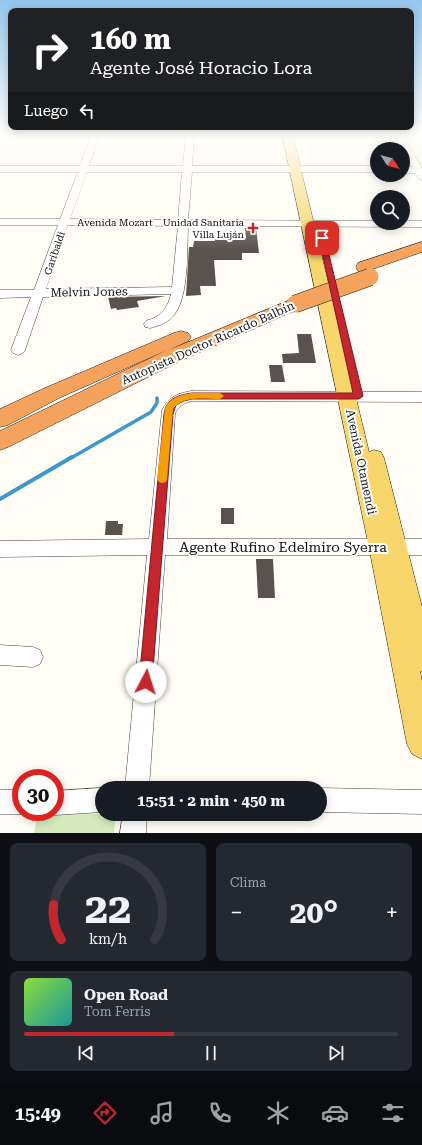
<!DOCTYPE html>
<html lang="es">
<head>
<meta charset="utf-8">
<style>
	body { margin:0; font-family:"Roboto Serif",serif; background:#242831; color:#f1f3f6; height:100vh; display:flex; flex-direction:column; font-size:15px; white-space:nowrap }
	* { box-sizing:border-box; margin:0 }
	p { font-size:13px; color:#9ea1a6 }
	.icon { flex:none; width:22px; height:22px; fill:none; stroke:currentColor; stroke-width:2; stroke-linecap:round; stroke-linejoin:round }
	.map { position:relative; height:833px; overflow:hidden }
	.sheet { display:flex; flex-direction:column; gap:10px; padding:10px; background:#0d0f14; flex:1 }
	.sheet>* { flex:none }
	.guide { position:absolute; left:8px; top:8px; width:406px; height:122px; border-radius:8px; box-shadow:0 2px 10px #0003; background:#202124; color:#fff; overflow:hidden }
	.needle { width:26px; rotate:126deg }
	.buttons { position:absolute; left:370px; top:142px; display:grid; gap:8px }
	.buttons a { display:grid; place-items:center; width:40px; height:40px; border-radius:50%; background:#171b24; box-shadow:0 2px 10px #0003; font-size:20px }
	.speed { position:absolute; left:12px; top:769px; display:flex; gap:8px; font-size:20px; font-weight:700; text-align:center }
	.speed>* { display:grid; place-content:center; width:52px; height:52px; border-radius:50%; background:#171b24; box-shadow:0 2px 10px #0003; line-height:1 }
	.speed .limit { border:6px solid #d22; background:#fff; color:#111 }
	.pin { position:absolute; display:grid; place-items:center; width:34px; height:34px; color:#fff; margin:-17px; border-radius:8px; box-shadow:0 2px 6px #0006 }
	.me { position:absolute; width:44px; margin:-22px; rotate:5deg; stroke-linejoin:round; filter:drop-shadow(0 0 3px #0008) }
	.turn { display:flex; align-items:center; gap:14px; height:84px; padding:0 16px; font-size:18px }
	.turn .icon { width:52px; height:52px; stroke-width:2.5 }
	.turn b { display:block; font-size:28px; line-height:34px }
	.then { display:flex; align-items:center; height:38px; padding:0 16px; background:#0003; gap:8px; font-size:15px }
	.big { font-size:30px; font-weight:700; line-height:1.1 }
	.sheet .tile { flex:1; display:flex; flex-direction:column; justify-content:center; gap:6px; min-width:0; padding:0 14px; border-radius:8px; background:#242831 }
	.sheet .dial { align-items:center; gap:0 }
	.dial svg { height:104px; overflow:visible; fill:none; stroke:#363941; stroke-width:7; stroke-linecap:round; text-anchor:middle }
	.dial text { fill:#f1f3f6; stroke:none }
	.song { display:flex; align-items:center; gap:12px }
	.cover { width:48px; height:48px; border-radius:6px; background:linear-gradient(135deg,hsl(90 70% 55%),hsl(180 70% 35%)) }
	.played { height:4px; border-radius:2px; background:linear-gradient(90deg,#c4262e 40%,#363941 40%) }
	.keys { display:flex; justify-content:space-around; direction:ltr }
	.heat { display:flex; justify-content:space-between; align-items:center; font-size:22px; direction:ltr }
	.sheet .tiles { flex:1; display:grid; gap:10px; grid-template-columns:1fr 1fr }
	.tile:last-child { grid-column:span 2 }
	.trip { position:absolute; left:95px; top:781px; width:232px; height:40px; border-radius:20px; background:#171b24; box-shadow:0 2px 10px #0003; font-weight:700; line-height:40px; text-align:center }
	.dock { display:flex; height:64px; justify-content:space-around; align-items:center; background:#090b0e; color:#9ea1a6 }
	.dock .icon { width:28px; height:28px }
	.dock .active { color:#c4262e }
	.dock b { font-size:18px; color:#f1f3f6 }
	.map>svg:first-child { display:block }
	.green { fill:#d5ebbd }
	.pitch { fill:#e6f2cf }
	.lines { fill:none; stroke-linecap:round; stroke-linejoin:round }
	.stream-far1 { stroke:#3f96cf; stroke-width:3.5 }
	.stream { stroke:#3f96cf; stroke-width:4 }
	.building { fill:#5a524d }
	.minor-casing { stroke:#444; stroke-width:1 }
	.major-casing { stroke:#222; stroke-width:1 }
	.highway-casing { stroke:#222; stroke-width:1 }
	.minor { fill:#fff; fill-rule:evenodd }
	.major { fill:#f9d66b; fill-rule:evenodd }
	.highway { fill:#f5a25d; fill-rule:evenodd }
	.highway-bridge-casing { stroke:#222; stroke-width:18; stroke-linecap:butt }
	.highway-bridge { stroke:#f5a25d; stroke-width:17 }
	.route { fill:#c4262e; stroke:#7f191e }
	.slow { fill:#f59e0b }
	.poi-dot { fill:#c4262e; stroke:#fff; stroke-width:1.5 }
	.labels { text-anchor:middle; stroke-width:4; stroke-linejoin:round; paint-order:stroke }
	.far-street-label { font-size:10px; fill:#111; stroke:#fff }
	.far-poi-label { font-size:10px; fill:#111; stroke:#fff; text-anchor:end }
	.street-label { font-size:12px; fill:#111; stroke:#fff }
	.near-street-label { font-size:14px; fill:#111; stroke:#fff }
</style>
</head>
<body>
<div class="map">
<svg width="422" height="833" viewBox="0 0 422 833">
	<rect width="100%" height="100%" fill="#fffdf5"/>
	<path class="green" d="M38,812L116,814L114,833H34Z"/>
	<path class="pitch" d="M401,133H422V172Z"/>
	<g class="lines">
		<path class="stream-far1" d="M71,458L151,412L157,403V398"/>
		<path class="stream" d="M0,499L72,457"/>
	</g>
	<path class="building" d="M245,228H256L259,253H242V260H214L216,286H200L201,295L186,296L189,247H193L194,241H215V237L246,238Z
		M166,296L137,301L139,307L117,310L116,308L111,309L108,297Z
		M297,334H311L316,363H283L282,354L299,353Z
		M269,365H282L285,382H271Z
		M221,508H234V524H221Z
		M106,521H118V524H123L122,535H105Z
		M256,559H273L275,598H258Z"/>
	<g class="lines">
		<g class="minor-casing">
			<path id="minor" d="M0,133H6L3,139H0Z
				M92,133H100L89,166H183L186,133H194L192,166H377V172H192L188,220L377,221V223H403V221H422V227L188,226C187,249 189,297 174,315C169,322 159,326 150,328L145,327L144,324C146,320 148,320 152,319C164,313 168,306 171,294L43,297L25,350L23,353L18,355L13,353L11,350L31,297L0,298V290H34L58,225H0V219H60L78,172H0V166H80ZM87,172H182L178,220L70,219ZM68,225L178,226L172,287L46,289Z
				M394,133H402L422,169V180L419,179L415,173H403V167H412Z
				M192,391L422,392V402L192,401C184,403 178,406 175,414L167,539H422V555H165L149,788H125L147,555L0,557V541L149,539L162,410C169,397 178,393 192,391Z
				M0,645L33,647L40,650L43,657L40,664L33,667L0,665Z
				M102,788V812L55,815L47,812H55V791Z
				M320,788L422,790V814L320,812Z
				M0,790H21V812H26L21,814H0Z
				M123,814H147L146,833H120Z"/>
		</g>
		<g class="major-casing">
			<path id="major" d="M282,133H292L369,452L374,450L381,452L384,458L422,607V672L420,671L422,681V759L412,754L407,744L369,547Z"/>
		</g>
		<g class="highway-casing">
			<path id="highway" d="M422,242V252L364,272L358,271L356,267L358,263Z
				M295,298L301,300L304,304L301,308L182,360L8,447L0,450V431L167,350L59,398L8,425L0,427V409L45,388L174,333L181,331L188,333L191,337L188,341L169,350Z"/>
		</g>
		<use href="#minor" class="minor"/>
		<use href="#major" class="major"/>
		<use href="#highway" class="highway"/>
		<g class="highway-bridge-casing">
			<path id="highway-bridge" d="M295,304L370,277"/>
		</g>
		<use href="#highway-bridge" class="highway-bridge"/>
	</g>
	<linearGradient id="sky" x2="0" y2="1"><stop stop-color="#95c6ee"/><stop offset="0.53" stop-color="#fffefa"/><stop offset="1" stop-color="#fffefa" stop-opacity="0"/></linearGradient>
	<rect width="422" height="250" fill="url(#sky)"/>
	<path class="route" d="M320,236L325,238L363,396L359,399H192L184,401L176,405L173,414L152,682L150,687L146,689L141,687L139,682L164,414C166,398 179,395 192,393H353L319,238Z"/>
	<path class="slow" d="M192,393H220L224,396L220,399C205,399 183,395 173,409L167,479L166,482L162,483L159,482L157,479L165,408C171,397 180,395 192,393Z"/>
	<path class="poi-dot" d="M251 222h4v4h4v4h-4v4h-4v-4h-4v-4h4z"/>
	<g class="labels">
		<g class="far-street-label">
			<text x="115" y="226">Avenida Mozart</text>
			<text transform="translate(54 253) rotate(-71)" y="4">Garibaldi</text>
		</g>
		<g class="far-poi-label">
			<text x="244" y="226">Unidad Sanitaria<tspan x="244" dy="12">Villa Luján</tspan></text>
		</g>
		<g class="street-label">
			<text transform="translate(89 292) rotate(-1)" y="4">Melvin Jones</text>
			<text transform="translate(208 343) rotate(-24)" y="4">Autopista Doctor Ricardo Balbín</text>
			<text transform="translate(361 462) rotate(78)" y="4">Avenida Otamendi</text>
		</g>
		<g class="near-street-label">
			<text x="283" y="552">Agente Rufino Edelmiro Syerra</text>
		</g>
	</g>
</svg>
<div class="buttons">
<a><svg class="needle" viewBox="-14 -14 28 28"><path d="M0-13l5 13h-10z" fill="#e53935"/><path d="M0 13l5-13h-10z" fill="#9ea1a6"/></svg></a>
<a><svg class="icon" aria-label="search" viewBox="0 0 24 24"><circle cx="10" cy="10" r="6"/><path d="M15 15l6 6"/></svg></a>
</div>
<div class="speed"><div class="limit">30</div></div>
<div class="pin" style="left:322px;top:238px;background:#d93025"><svg class="icon" aria-label="arrive" viewBox="0 0 24 24"><path d="M6 21V4h12l-3 4 3 4H6"/></svg></div>
<svg class="me" style="left:146px;top:682px" viewBox="-20 -20 40 40"><circle r="19" fill="#fff"/><path d="M0-13L10 11 0 6-10 11z" fill="#c4262e"/></svg>
<div class="trip">15:51 · 2 min · 450 m</div>
<div class="guide">
<div class="turn"><svg class="icon" aria-label="right" viewBox="0 0 24 24"><path d="M7 20v-9h11M14 6l5 5-5 5"/></svg><div><b>160 m</b>Agente José Horacio Lora</div></div>
<div class="then">Luego<svg class="icon" aria-label="left" viewBox="0 0 24 24"><path d="M17 20v-9H6M10 6l-5 5 5 5"/></svg></div>
</div>
</div>
<section class="sheet">
<div class="tiles">
<div class="tile dial"><svg viewBox="0 0 100 80">
<path d="M14 69A42 42 0 1 1 86 69"/>
<path d="M14 69A42 42 0 0 1 8 42" stroke="#c4262e"/>
<text x="50" y="56" font-size="32" font-weight="700">22</text>
<text x="50" y="72" font-size="11">km/h</text>
</svg></div>
<div class="tile"><p>Clima</p>
<div class="heat"><a>−</a><b class="big">20°</b><a>+</a></div>
</div>
<div class="tile">
<div class="song"><i class="cover"></i><div><b>Open Road</b><p>Tom Ferris</p></div></div>
<div class="played"></div>
<div class="keys"><svg class="icon" aria-label="previous" viewBox="0 0 24 24"><path d="M18 5L8 12l10 7zM5 5v14"/></svg><svg class="icon" aria-label="pause" viewBox="0 0 24 24"><path d="M8 5v14M16 5v14"/></svg><svg class="icon" aria-label="next" viewBox="0 0 24 24"><path d="M6 5l10 7-10 7zM19 5v14"/></svg></div>
</div>
</div>
</section>
<nav class="dock">
<b>15:49</b>
<svg class="icon active" aria-label="directions" viewBox="0 0 24 24"><path d="M12 3l9 9-9 9-9-9zM9 14v-3h6M13 9l2 2-2 2"/></svg>
<svg class="icon" aria-label="music" viewBox="0 0 24 24"><path d="M9 18V5l10-2v13"/><circle cx="6" cy="18" r="3"/><circle cx="16" cy="16" r="3"/></svg>
<svg class="icon" aria-label="phone" viewBox="0 0 24 24"><path d="M5 4h4l2 5-3 2q2 4 5 5l2-3 5 2v4C11 20 4 13 5 4z"/></svg>
<svg class="icon" aria-label="climate" viewBox="0 0 24 24"><path d="M12 3v18M4 7l16 10M4 17L20 7"/></svg>
<svg class="icon" aria-label="car" viewBox="0 0 24 24"><path d="M5 17H2v-5l4-1 3-4h7l3 4 3 1v5h-3M9 17h6M6 11h13"/><circle cx="7" cy="17" r="2"/><circle cx="17" cy="17" r="2"/></svg>
<svg class="icon" aria-label="filters" viewBox="0 0 24 24"><path d="M4 7h16M4 17h16"/><circle cx="9" cy="7" r="2"/><circle cx="15" cy="17" r="2"/></svg>
</nav>
</body>
</html>
